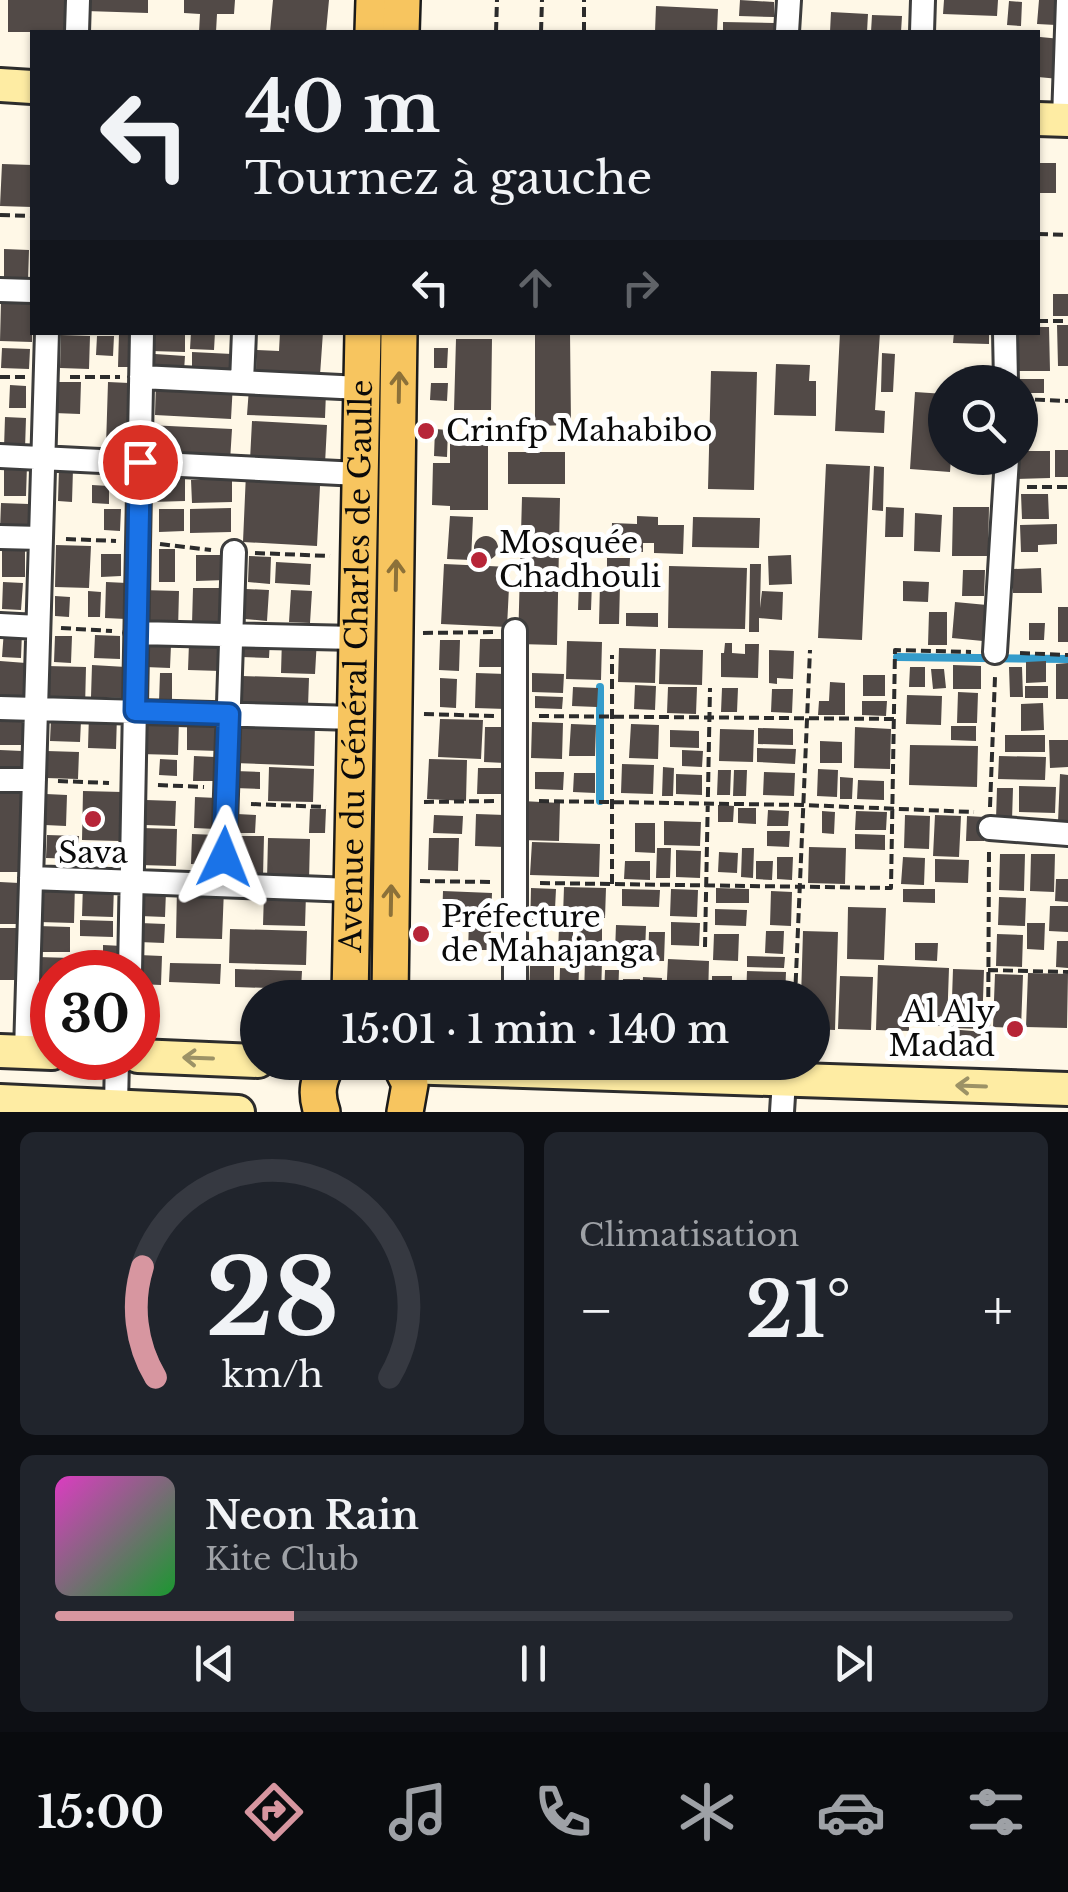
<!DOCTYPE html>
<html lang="fr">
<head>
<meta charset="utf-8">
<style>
	body { margin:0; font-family:"Libre Baskerville",serif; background:#20242c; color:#f1f3f6; height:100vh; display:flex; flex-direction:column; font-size:38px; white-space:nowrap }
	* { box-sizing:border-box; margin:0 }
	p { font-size:32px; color:#9ea1a6 }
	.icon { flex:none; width:55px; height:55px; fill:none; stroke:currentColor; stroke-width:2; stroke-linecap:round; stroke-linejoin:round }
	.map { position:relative; height:1112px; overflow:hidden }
	.drawer { display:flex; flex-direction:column; gap:20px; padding:20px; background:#0d0f14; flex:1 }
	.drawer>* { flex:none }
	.banner { position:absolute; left:30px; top:30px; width:1010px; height:305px; border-radius:0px; box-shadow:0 2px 8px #0004; background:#171b24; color:#f1f3f6; overflow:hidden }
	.tools { position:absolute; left:928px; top:365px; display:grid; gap:20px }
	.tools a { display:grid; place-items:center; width:110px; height:110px; border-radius:50%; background:#171b24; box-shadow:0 2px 8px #0004; font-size:50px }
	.speed { position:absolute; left:30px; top:950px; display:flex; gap:20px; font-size:50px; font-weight:700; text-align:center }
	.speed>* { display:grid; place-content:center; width:130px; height:130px; border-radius:50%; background:#171b24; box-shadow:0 2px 8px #0004; line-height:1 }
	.speed .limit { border:15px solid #d22; background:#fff; color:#111 }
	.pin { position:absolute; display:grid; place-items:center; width:85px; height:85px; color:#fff; margin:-42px; border:5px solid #fff; border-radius:50%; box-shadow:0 2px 10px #0007 }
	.me { position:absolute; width:110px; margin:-55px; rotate:2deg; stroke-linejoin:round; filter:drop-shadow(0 0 8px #0008) }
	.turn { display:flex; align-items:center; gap:35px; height:210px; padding:0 50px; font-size:45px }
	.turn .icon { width:130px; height:130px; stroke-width:2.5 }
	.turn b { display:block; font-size:70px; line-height:85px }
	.lanes { display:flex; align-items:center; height:95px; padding:0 50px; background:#0003; justify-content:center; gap:50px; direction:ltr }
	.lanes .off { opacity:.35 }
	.big { font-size:75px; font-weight:600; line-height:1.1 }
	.drawer .widget { flex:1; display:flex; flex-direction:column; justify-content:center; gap:15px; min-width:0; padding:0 35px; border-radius:15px; background:#20242c }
	.drawer .dial { align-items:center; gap:0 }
	.dial svg { height:260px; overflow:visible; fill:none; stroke:#363941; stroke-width:7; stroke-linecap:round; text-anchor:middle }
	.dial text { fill:#f1f3f6; stroke:none }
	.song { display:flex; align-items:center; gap:30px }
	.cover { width:120px; height:120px; border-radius:15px; background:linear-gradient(135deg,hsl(310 70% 55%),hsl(130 70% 35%)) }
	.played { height:10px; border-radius:5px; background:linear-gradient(90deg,#d796a0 25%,#363941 25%) }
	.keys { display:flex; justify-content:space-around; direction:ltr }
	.heat { display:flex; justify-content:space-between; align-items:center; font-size:55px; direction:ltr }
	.drawer .tiles { flex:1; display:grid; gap:20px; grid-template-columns:1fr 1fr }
	.widget:last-child { grid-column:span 2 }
	.trip { position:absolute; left:240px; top:980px; width:590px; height:100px; border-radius:50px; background:#171b24; box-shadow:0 2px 8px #0004; font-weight:600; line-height:100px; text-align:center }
	.tab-bar { display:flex; height:160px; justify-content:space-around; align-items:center; background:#090b0e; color:#9ea1a6 }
	.tab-bar .icon { width:70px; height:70px }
	.tab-bar .current { color:#d796a0 }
	.tab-bar b { font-size:45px; color:#f1f3f6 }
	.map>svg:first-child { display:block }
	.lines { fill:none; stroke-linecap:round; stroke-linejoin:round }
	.stream { stroke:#359ccb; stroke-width:8 }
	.building { fill:#524a47 }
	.street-casing { stroke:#3d3d3d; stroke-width:28 }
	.secondary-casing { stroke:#2c2c2c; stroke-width:38 }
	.primary-casing { stroke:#1b1b1b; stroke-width:40 }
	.path { stroke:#2c2c2c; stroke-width:4; stroke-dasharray:10 5; stroke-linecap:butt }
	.street { stroke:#fff; stroke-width:22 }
	.secondary { stroke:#feeca3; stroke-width:32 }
	.primary { stroke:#f7c55f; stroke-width:35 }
	.oneway { stroke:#8c7139 }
	.oneway2 { stroke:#9c9266 }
	.route-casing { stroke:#114b97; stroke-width:25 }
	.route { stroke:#1a73e8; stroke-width:18 }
	.poi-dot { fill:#b72538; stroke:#fff; stroke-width:4 }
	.labels { text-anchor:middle; stroke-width:10; stroke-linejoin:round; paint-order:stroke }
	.poi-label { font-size:30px; fill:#0a0a0a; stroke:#fff; text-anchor:start }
	.street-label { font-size:30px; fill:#0a0a0a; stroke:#fff }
</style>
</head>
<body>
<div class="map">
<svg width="1068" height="1112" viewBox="0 0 1068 1112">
	<rect width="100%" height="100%" fill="#fff8e7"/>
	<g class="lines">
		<path class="stream" d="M897,657L1068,659
			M600,801V687"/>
	</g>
	<path class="building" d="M8,0H67V32H8Z
		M86,0H148V13L86,11Z
		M184,0H235L234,14H217L216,32H199L200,14L184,13Z
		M273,0H329L326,32H270Z
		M740,0L774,2V17L739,16Z
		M944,0H998L997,16L943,14Z
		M1039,0H1057L1056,25L1037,24Z
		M1009,1L1022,2L1021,26L1007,25Z
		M656,6L718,9L717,32H655Z
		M831,12L868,14L867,32H830Z
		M872,15L902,16L901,32H871Z
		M723,22L774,23V32H723Z
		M1040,37L1061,39L1059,79L1038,77Z
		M1038,163H1056V193H1038Z
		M2,164L32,165V207L0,206Z
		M4,249L29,250L28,280L4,279Z
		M1053,294H1068V316H1053Z
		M1,302L32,303V342L0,341Z
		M1057,325H1068V366H1058Z
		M1038,327H1049L1050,371H1013V332H1038Z
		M152,332H185V352L151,351Z
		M191,332H215L214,350L190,349Z
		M280,332H323L320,375L256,372L257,350L279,351Z
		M535,332H570L571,425L535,426Z
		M840,332H880L875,410L885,411L884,433L835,431Z
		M954,332H989V344L953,343Z
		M119,333L133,334L132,367H118Z
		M61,335L90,336L89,369L60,368Z
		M97,336H114L113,356L96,355Z
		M456,339H492L491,410H454Z
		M2,348L30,349L29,369L1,368Z
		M434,348H448L447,368H434Z
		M192,352L232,354L231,371L192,369Z
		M882,353L895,354L893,392H881Z
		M155,354L185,356L184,371L155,370Z
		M776,364L810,365L809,381H816V416L774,415Z
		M711,371L757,372L754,490L708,489Z
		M1020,379H1044V393H1020Z
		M156,380L233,383L231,419L155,415Z
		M55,382H81L80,414L54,413Z
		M108,382L129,383L127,447L106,446Z
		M431,383H448L447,401L430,400Z
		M10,385L26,386V408H9Z
		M249,388L326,392L325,418L247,415Z
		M915,392L945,394V458H951L950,472L910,469Z
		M5,417L26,418L25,449L4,448Z
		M252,421L327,425L325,464L250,460Z
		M148,425L232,429L230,461L147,457Z
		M435,429L448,430L447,457L434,456Z
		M450,442H488V510H450V506L432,505L433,463H450Z
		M1055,450H1068V477H1055Z
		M1020,451H1050V478L1016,479V458H1020Z
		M508,452H565V484H508Z
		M4,464L27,465L26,496H4Z
		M826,464L870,466L862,640L818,638Z
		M874,466L884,467L883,511L872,510Z
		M59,468L73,469L72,502L58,501Z
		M246,473L310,476L320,486L317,546L243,542Z
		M151,475H185V501L151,502Z
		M191,480H232V502L192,503Z
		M92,485L109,486V504L92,503Z
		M1021,494H1048L1049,519H1022Z
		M522,497L560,498L557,645L518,644Z
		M1,503L29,504L28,531L0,530Z
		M886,507L904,508L903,537H885Z
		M953,507H989L988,556H952Z
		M231,508V532L190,533V509Z
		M104,509H121L120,531L104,530Z
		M159,509H184V531L159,532Z
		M915,513L942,515L940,552L914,551Z
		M450,516L473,517L471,560L447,559Z
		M637,516L658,517V525H684L683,554L654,553V543H643V552H611L612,523L637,524Z
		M693,517L760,518L759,548L692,547Z
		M1057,524V544L1038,545V552H1021L1020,525Z
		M474 548a12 12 0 1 1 24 0a12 12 0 1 1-24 0Z
		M56,545L91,546L89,588L55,587Z
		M2,546H25V577H2Z
		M159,549H175V582H159Z
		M101,554H121V576L101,577Z
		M196,555H225L226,580L196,581Z
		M791,555L792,584L769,585L768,556Z
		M249,556L271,557L270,584L248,582Z
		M607,558H630L629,577L607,576Z
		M276,562L311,564L310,585L275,583Z
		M444,564L510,567L507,627L441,624Z
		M750,564H761L760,608L762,591L783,592L782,620L759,618V632H749Z
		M669,566L747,568L745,629L668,628Z
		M1041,568L1042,593H1013V569Z
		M963,570H985L984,596H962Z
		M903,581L929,582L928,602L903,601Z
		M3,582L23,583L21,610L2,609Z
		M106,582L127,583L126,619L105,618Z
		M579,582H592L591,610H578Z
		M600,584H620L619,624H599Z
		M193,588H225L224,625L192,624Z
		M246,589L269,590L267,621L245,619Z
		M142,590L179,591L178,630L141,629Z
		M291,590L312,591L310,623L289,622Z
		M88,591L101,592L100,617H88Z
		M55,596L70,597L69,617L55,616Z
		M955,602L987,605L983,641L952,638Z
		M1058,607H1068V642H1058Z
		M929,612H947V645H928Z
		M626,613H658V627L626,626Z
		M1029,623H1045L1044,640H1029Z
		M4,630L22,632L21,658L2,657Z
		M95,635L120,636V659L94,658Z
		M55,636H72L71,663L54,662Z
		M242,638L270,639L269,658L242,657Z
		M282,638L317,639L315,674L281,673Z
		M480,639H507L506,667H479Z
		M440,640H460L459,671L439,670Z
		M567,641L602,642L601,680L566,679Z
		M189,643L222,644L221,671L188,670Z
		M725,643H732V653L745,654V644H759L758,678L721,677V653H724Z
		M146,644L171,645L170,668L145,667Z
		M619,648L656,649L655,683L618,682Z
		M660,649L703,650L702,685L659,684Z
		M769,650L794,651L793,679L777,678V684L769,683Z
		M0,661L26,663L24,700L0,699Z
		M1046,661V682L1026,683V662Z
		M1068,663V699H1056V664Z
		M92,665L126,667L125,698L91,697Z
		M953,665L981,666V689H953Z
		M47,666L86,667L85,708L46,706Z
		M910,667H925V687H909Z
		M1009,667H1022L1023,697H1010Z
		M931,669H944L946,688L933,689Z
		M160,673H172V702H159Z
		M476,673L506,674V709L475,708Z
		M532,673L564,674L563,693L532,692Z
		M863,675H885V696H863Z
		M242,676L309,678L308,707L242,705Z
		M440,678L457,679L456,708L440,707Z
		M830,682L845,683V715H818L819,701H829Z
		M635,685L656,686L655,710L634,709Z
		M1025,686H1048V698H1025Z
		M573,687L598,688L597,707L572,706Z
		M668,687H697L696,714L667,713Z
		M722,688H738L737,712H721Z
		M772,689H793L792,713L771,712Z
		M958,692L978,693L977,723H957Z
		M907,695L942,696L941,725L906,724Z
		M535,696L563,697L562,709L535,708Z
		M862,701H887L886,716L862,715Z
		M1043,703L1044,730L1021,731V704Z
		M0,712H23L22,745H0Z
		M89,714L117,715L116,749L88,748Z
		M187,716L220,717L219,751L187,750Z
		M51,719L81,721L80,742L50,741Z
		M141,719L179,720L178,755L140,754Z
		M440,719L483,720L481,759L438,757Z
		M235,722L315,724L314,766L234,763Z
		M532,722L563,723L562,759L531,758Z
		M571,724L596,725L595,756H569Z
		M631,724L659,725L658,759L629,758Z
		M951,726H976V741L951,740Z
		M485,727H506L505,763L484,762Z
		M855,727L891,729L890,769L854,768Z
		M758,728L793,729V745L758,744Z
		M720,729L754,730L753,762L719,761Z
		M670,730L699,731V748L670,747Z
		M1005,735H1045V752H1005Z
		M1049,740H1068V767L1050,768Z
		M820,741L842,742V763H820Z
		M910,745L978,746L977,787L909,785Z
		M757,748L796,749L795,764L757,762Z
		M0,750L22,751L21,778L0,777Z
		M682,750L703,751L702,767L682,766Z
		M47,751L79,752L78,779L46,778Z
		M194,756L215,757L214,781H193Z
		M999,756L1046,757L1045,780L998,779Z
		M160,759L177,760V776L159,775Z
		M429,759L467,760L466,801L427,799Z
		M622,764L654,765L653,794L621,793Z
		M269,767L314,769L313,802L268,801Z
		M663,767L674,768L673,796H662Z
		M478,768H503L502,794H477Z
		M818,769L838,770L837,797L817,796Z
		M718,770H731L730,795H717Z
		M734,770H747L746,796H733Z
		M235,771L260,772V789L234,788Z
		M535,772H564L563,790L535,789Z
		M764,772L795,773L794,796L763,795Z
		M574,773H595V793L573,792Z
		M676,774L702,775V795L676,794Z
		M1060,774L1068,775V822H1058Z
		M840,777L853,778L852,799H840Z
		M858,780L884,781V800L857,799Z
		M1019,786L1056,787L1055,813L1019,812Z
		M997,788H1013L1012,820L996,819Z
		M0,790L23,791L21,872H0Z
		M83,791L122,792L120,841L82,840Z
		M46,794L67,795L66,826L45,825Z
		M195,797L217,798L216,829L194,828Z
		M146,800L176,801L175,826L145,825Z
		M522,801L560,803L559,841L521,840Z
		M718,805L734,806L733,822H718Z
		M738,808H756V824L738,823Z
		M310,809H326L325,833H309Z
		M768,810L789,811L788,826H767Z
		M822,811L835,812L834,834L822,833Z
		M856,811L887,812L886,830H855Z
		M237,814L256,815L255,833H236Z
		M476,814L505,815L504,847L475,846Z
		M434,815L463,816L462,834L433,833Z
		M905,815L930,816L929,849L904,848Z
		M935,815L961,816L959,857L933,856Z
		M967,816L984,817V841H966Z
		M664,821L701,822L700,846L664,845Z
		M635,823H655V853L635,852Z
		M141,828L177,829L176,866L140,865Z
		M767,831H790L789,847L767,846Z
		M192,834L217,835L216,865L191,864Z
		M855,834L885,835V850L855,849Z
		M47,835L79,836L78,859L46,858Z
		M235,836H264L263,876L234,875Z
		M268,838L310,839L309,881L267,880Z
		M429,838H459L458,871L428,870Z
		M532,842L600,844L599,877L530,875Z
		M809,847L846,848L845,884L808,883Z
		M657,848H671L670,878H656Z
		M742,848H754L753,878L741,877Z
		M676,850L701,851L700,878L676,877Z
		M719,852L738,853L737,873L718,872Z
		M1000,854H1025L1024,891L999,890Z
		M1031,854H1055L1054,892L1030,891Z
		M777,857H793L792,880L777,879Z
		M903,857L925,858L924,885L901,884Z
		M935,859L969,860L968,883L935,882Z
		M625,861H650V880L624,879Z
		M756,861H773L772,880L756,879Z
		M1056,879H1068V902L1055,901Z
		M0,882L19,883L18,924H0Z
		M40,882L75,883L74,923L39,922Z
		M83,884L114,885L113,917L82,916Z
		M177,887L224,889L222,939L176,938Z
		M564,887L606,888L605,918L563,916Z
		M531,888L556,889L554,929H530Z
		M716,888L749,889V903H716Z
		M622,889L660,890L659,907L622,906Z
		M671,889L698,890L697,917L670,916Z
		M903,889H935V903L903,902Z
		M141,890L166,891L165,917L140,916Z
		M443,891L492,893L490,950H468L469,922H442Z
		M771,891L792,892L791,926L770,925Z
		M264,893L306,894L305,926L263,925Z
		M999,897L1026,898L1025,926L998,925Z
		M1050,906H1068V932L1049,931Z
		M848,907L886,908L884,960L847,959Z
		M715,909L747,910L746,926L715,925Z
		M80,920L113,921V937L80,936Z
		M671,922L700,923L699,946L671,945Z
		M140,923L165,924L164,943L139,942Z
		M578,923H602V953L577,952Z
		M1027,923H1045L1044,950L1027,949Z
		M616,925L646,926L645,953L615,952Z
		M38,926L70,927V952H38Z
		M559,927L573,928V953H558Z
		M0,928H18L16,980H0Z
		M230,929L307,931L306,965L229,963Z
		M766,931H784L783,954L765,953Z
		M803,931L838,932L835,1030L812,1029V998H801Z
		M649,932H665L664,961H648Z
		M714,934H739L738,961L713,960Z
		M997,934L1023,935L1022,967L996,966Z
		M1057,941H1068V968L1056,967Z
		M915,943H938L937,961L915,960Z
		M103,945L122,946L121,972H103Z
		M139,955L162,956L161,985L138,984Z
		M747,956L785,957L784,968L747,967Z
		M38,957L71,958L70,972H52V992L36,991Z
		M585,959L602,960L601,998H584Z
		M668,959L709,961L708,998H666Z
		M170,963L221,964L220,984L169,982Z
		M878,965L949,968L947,1026L909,1025V1031L876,1030Z
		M530,966H554V996H529Z
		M560,968L579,969L578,998H559Z
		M235,969L302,971L301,989L235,987Z
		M953,969L984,970L982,1029L951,1028Z
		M605,970H619L618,998H604Z
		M747,971L786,972L785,998H746Z
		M1028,973L1068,974L1067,1028L1026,1027Z
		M995,974L1023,975L1021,1028L993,1027Z
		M712,976H732V998H712Z
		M840,976L873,977L871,1030L838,1029Z
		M643,977L662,978L661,998H642Z
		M623,979H640V998H622Z
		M949,1029L984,1032L982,1047L948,1044Z"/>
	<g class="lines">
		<g class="street-casing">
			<path id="street" d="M77,32L78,0
				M787,32L789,0
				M922,32L923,0
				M1064,120L1068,0
				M0,290L32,291
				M1005,332L1006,382
				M141,377L361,388
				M242,382L244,332
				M0,456L359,474
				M0,537L41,538
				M0,625L38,627
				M136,633L356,638
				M995,652L1007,458
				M0,708L355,718
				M0,780H34
				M990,828L1068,834
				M31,878L352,890
				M223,885L234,552
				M130,972L142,332
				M515,998V631
				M26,1052L47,332
				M116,1106L117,1058
				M782,1112L784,1080"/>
		</g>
		<g class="secondary-casing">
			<path id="secondary" d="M0,85L32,87
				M1038,119L1068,120
				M0,1051L52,1053
				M138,1056L258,1061
				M404,1067L1068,1089
				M0,1101L238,1112"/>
		</g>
		<g class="primary-casing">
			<g id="primary">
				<path d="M373,32L374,0"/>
				<path d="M401,32L402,0"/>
				<path id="s1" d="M350,998L363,332"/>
				<path d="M390,998L399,332"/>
				<path d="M399,1062L410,1084L405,1112"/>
				<path d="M322,1112C315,1093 318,1080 328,1062"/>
			</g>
		</g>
		<path class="path" d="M496,32L497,0
			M541,32L542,0
			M584,32V0
			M0,215L32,216
			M1038,234L1068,235
			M1038,321H1068
			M0,377H25
			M70,377H120
			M1020,399L1068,401
			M1027,487H1068
			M66,539L116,541
			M160,544L211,550
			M255,553L330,556
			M61,628L112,631
			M423,633L493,632
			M1020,653L1068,655
			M424,714L495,716
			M539,716L894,719
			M58,781L109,783
			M158,785L204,787
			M539,801L803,805L974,812
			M424,802L494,801
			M251,804L326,807
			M990,807L995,677
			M420,881L491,882
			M540,883L891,888L895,650L971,652
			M612,884V655
			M705,947L710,688
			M988,970L1068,972
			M795,998L810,650
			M988,1057L989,852"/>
		<use href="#street" class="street"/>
		<use href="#secondary" class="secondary"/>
		<use href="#primary" class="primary"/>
	</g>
	<defs><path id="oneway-shaft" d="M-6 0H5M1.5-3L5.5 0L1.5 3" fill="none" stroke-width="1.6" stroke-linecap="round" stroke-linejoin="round" transform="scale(2.5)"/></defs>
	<g class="oneway">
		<use href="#oneway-shaft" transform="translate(399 387) rotate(-89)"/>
		<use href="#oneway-shaft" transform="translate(396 575) rotate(-89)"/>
		<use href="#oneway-shaft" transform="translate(391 900) rotate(-89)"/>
	</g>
	<g class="oneway2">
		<use href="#oneway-shaft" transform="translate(198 1058) rotate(-178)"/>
		<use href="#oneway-shaft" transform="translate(971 1086) rotate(-178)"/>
	</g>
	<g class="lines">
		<g class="route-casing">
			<path id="route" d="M140,462L135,711L229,714L224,857"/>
		</g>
		<use href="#route" class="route"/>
	</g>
	<g class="poi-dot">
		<circle cx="426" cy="431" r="10"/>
		<circle cx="479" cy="560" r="10"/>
		<circle cx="93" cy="819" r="10"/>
		<circle cx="421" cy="934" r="10"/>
		<circle cx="1015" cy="1029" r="10"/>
	</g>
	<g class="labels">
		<g class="poi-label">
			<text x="446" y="441">Crinfp Mahabibo</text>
			<text x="499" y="553">Mosquée<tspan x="499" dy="34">Chadhouli</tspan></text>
			<text x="93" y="863" text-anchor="middle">Sava</text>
			<text x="441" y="927">Préfecture<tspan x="441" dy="34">de Mahajanga</tspan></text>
			<text x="995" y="1022" text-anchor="end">Al Aly<tspan x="995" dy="34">Madad</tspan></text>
		</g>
		<g class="street-label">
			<text dy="10" stroke="none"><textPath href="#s1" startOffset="332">Avenue du Général Charles de Gaulle</textPath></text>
		</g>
	</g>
</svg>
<div class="tools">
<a><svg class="icon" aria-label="search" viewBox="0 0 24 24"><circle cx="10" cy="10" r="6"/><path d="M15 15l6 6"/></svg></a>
</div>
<div class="speed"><div class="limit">30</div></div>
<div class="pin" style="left:140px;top:462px;background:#d93025"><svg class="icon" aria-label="arrive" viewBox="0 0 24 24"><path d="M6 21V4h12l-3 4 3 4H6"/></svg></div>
<svg class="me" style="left:224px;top:857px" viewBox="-20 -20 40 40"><path d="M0-17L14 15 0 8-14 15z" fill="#1a73e8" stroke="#fff" stroke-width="4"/></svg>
<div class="trip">15:01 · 1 min · 140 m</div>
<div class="banner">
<div class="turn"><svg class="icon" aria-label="left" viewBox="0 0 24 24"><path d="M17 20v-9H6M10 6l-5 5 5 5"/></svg><div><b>40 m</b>Tournez à gauche</div></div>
<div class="lanes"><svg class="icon" aria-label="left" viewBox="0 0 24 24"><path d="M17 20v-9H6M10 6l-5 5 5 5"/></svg><svg class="icon off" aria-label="ahead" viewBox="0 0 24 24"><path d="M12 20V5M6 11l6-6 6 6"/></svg><svg class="icon off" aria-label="right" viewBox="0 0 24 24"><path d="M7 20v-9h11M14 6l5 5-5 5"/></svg></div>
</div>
</div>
<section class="drawer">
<div class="tiles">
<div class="widget dial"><svg viewBox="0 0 100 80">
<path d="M14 69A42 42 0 1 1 86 69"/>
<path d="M14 69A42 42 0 0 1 10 35" stroke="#d796a0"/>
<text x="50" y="56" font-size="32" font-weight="700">28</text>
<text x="50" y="72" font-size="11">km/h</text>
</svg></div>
<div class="widget"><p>Climatisation</p>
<div class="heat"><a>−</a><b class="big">21°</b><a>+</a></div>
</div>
<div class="widget">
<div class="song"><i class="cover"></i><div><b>Neon Rain</b><p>Kite Club</p></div></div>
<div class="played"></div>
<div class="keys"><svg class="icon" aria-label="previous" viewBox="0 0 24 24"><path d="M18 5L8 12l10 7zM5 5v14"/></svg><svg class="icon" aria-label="pause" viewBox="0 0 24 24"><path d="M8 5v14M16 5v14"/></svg><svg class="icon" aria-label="next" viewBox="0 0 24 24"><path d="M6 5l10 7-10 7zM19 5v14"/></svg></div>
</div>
</div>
</section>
<nav class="tab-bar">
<b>15:00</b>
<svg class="icon current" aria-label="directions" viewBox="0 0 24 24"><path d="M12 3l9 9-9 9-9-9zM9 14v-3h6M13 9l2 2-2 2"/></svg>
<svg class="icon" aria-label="music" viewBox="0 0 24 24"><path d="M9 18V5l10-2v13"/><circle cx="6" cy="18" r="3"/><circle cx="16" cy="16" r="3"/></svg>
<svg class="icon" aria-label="phone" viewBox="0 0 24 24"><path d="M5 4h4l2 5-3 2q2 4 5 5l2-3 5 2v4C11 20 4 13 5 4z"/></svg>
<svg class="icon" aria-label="climate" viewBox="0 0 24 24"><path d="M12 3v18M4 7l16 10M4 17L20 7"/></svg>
<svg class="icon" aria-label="car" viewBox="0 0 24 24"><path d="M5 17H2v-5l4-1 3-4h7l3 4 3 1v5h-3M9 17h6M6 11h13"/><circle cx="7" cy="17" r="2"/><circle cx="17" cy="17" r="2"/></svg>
<svg class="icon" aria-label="filters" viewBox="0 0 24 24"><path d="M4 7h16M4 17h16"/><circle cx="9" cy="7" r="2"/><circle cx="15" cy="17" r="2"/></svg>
</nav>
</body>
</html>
